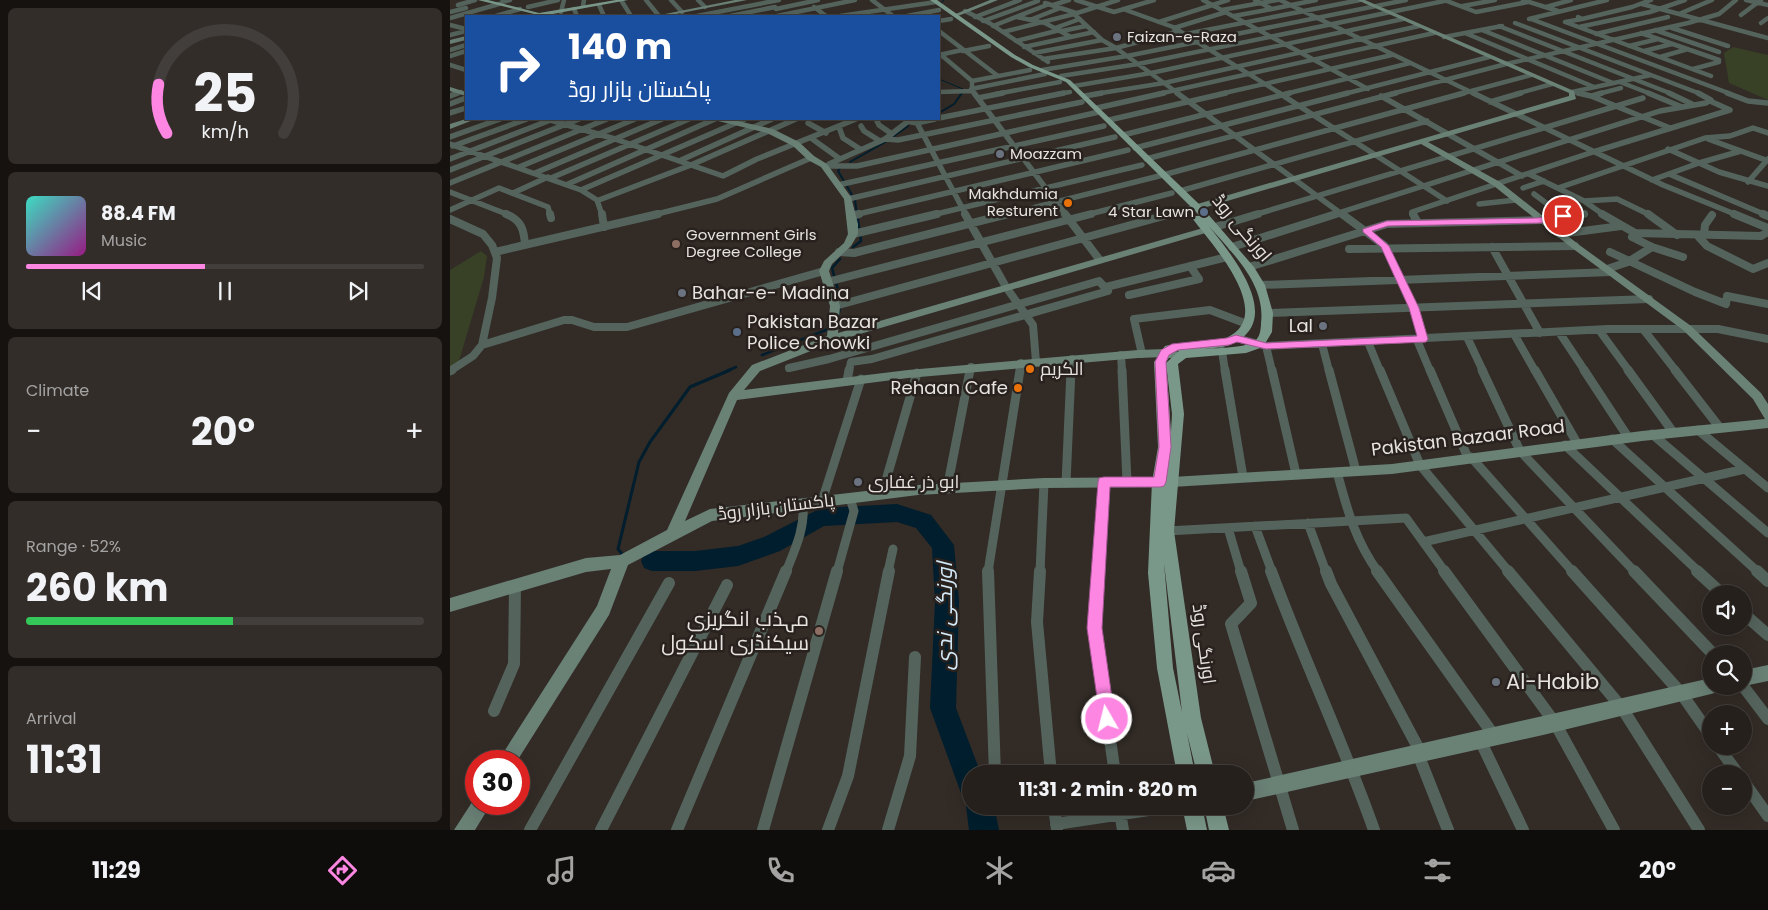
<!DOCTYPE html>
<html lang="en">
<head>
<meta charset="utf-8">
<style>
	body { margin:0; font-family:Poppins,Cairo,sans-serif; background:#322d29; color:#f1f3f6; height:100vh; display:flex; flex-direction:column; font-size:19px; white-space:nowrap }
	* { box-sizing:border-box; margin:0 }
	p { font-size:16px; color:#a4a3a3 }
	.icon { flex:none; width:28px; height:28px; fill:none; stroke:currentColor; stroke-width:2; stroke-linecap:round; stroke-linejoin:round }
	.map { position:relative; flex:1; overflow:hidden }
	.drawer { display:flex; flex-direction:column; gap:8px; padding:8px; background:#15120f; width:450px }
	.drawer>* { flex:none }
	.top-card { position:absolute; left:15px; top:15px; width:475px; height:105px; border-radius:0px; box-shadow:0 5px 20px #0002,0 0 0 1px #423e3b; background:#1a4fa0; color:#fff; overflow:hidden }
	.buttons { position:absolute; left:1252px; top:585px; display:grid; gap:10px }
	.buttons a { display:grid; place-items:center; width:50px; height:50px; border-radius:50%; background:#26201c; box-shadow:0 5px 20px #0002,0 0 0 1px #423e3b; font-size:25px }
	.speed { position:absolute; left:15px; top:750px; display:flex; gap:10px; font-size:25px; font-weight:700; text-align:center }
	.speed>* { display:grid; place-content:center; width:65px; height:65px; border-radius:50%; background:#26201c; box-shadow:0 5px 20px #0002,0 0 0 1px #423e3b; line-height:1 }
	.speed .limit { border:8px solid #d22; background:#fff; color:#111 }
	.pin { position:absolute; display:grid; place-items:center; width:42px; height:42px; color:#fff; margin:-21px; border:2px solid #fff; border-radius:50%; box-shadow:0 1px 5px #0007 }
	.me { position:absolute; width:55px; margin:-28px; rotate:352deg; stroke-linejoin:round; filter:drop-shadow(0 0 4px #0008) }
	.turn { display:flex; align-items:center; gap:18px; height:105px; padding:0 20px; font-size:22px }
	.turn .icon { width:65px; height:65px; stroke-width:2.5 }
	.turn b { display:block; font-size:35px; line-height:42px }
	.big { font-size:38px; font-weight:700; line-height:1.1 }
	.drawer .widget { flex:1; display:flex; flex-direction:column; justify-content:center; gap:8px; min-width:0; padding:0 18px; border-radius:8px; background:#322d29 }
	.drawer .dial { align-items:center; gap:0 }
	.dial svg { height:130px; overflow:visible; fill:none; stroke:#423e3b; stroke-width:7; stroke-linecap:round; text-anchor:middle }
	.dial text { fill:#f1f3f6; stroke:none }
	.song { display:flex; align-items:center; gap:15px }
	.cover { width:60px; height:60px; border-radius:8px; background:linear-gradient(135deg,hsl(170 70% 55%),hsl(310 70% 35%)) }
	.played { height:5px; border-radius:2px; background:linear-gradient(90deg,#fd86e2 45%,#423e3b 45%) }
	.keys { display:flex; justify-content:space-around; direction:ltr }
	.heat { display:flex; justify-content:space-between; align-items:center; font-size:28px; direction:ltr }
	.charge { height:8px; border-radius:4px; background:linear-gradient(90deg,#34c759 52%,#423e3b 0) }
	.trip { position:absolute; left:512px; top:765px; width:292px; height:50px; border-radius:25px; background:#26201c; box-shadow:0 5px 20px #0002,0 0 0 1px #423e3b; font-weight:700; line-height:50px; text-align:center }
	.tabs { display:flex; height:80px; justify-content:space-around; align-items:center; background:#0f0d0b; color:#a4a3a3 }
	.tabs .icon { width:35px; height:35px }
	.tabs .current { color:#fd86e2 }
	.tabs b { font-size:22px; color:#f1f3f6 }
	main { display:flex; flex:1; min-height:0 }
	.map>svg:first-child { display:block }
	.green { fill:#384126 }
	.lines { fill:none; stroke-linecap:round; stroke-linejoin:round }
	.stream-far3 { stroke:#001e2d; stroke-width:1 }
	.stream-far2 { stroke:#001e2d; stroke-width:2 }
	.stream-far1 { stroke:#001e2d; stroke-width:2.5 }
	.stream { stroke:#001e2d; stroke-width:3 }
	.river { fill:#001e2d; fill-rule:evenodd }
	.street-far4 { stroke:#54635c; stroke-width:4.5 }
	.street-far3 { stroke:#54635c; stroke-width:5.5 }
	.street-far2 { stroke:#54635c; stroke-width:8 }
	.street-far1 { stroke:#54635c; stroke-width:9 }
	.street { stroke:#54635c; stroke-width:12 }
	.secondary { fill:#6a8176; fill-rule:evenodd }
	.primary { fill:#7a988a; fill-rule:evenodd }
	.route { fill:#fd86e2; stroke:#a45793 }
	.worship-dot { fill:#6b7280; stroke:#28211d; stroke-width:2 }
	.food-dot { fill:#e8710a; stroke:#28211d; stroke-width:2 }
	.service-dot { fill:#5c6f8a; stroke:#28211d; stroke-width:2 }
	.education-dot { fill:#8d6e63; stroke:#28211d; stroke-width:2 }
	.labels { text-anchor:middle; stroke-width:5; stroke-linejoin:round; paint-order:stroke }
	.far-poi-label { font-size:15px; fill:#e7e3df; stroke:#28211d; text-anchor:start }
	.street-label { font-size:18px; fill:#e7e3df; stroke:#28211d }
	.poi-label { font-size:18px; fill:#e7e3df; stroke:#28211d; text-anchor:start }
	.near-poi-label { font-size:21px; fill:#e7e3df; stroke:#28211d; text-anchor:end }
	.near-water-label { font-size:22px; font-style:italic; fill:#d2e8f7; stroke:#28211d }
</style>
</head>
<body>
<main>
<section class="drawer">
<div class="widget dial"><svg viewBox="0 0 100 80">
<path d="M14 69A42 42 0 1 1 86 69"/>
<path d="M14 69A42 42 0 0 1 9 39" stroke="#fd86e2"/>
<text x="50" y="56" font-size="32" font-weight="700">25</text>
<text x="50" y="72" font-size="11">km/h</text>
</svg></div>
<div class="widget">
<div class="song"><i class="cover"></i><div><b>88.4 FM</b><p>Music</p></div></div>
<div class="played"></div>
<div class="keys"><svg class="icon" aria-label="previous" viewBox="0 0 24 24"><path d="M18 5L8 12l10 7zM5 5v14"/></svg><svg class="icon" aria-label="pause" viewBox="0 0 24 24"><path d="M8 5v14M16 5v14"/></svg><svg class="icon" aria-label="next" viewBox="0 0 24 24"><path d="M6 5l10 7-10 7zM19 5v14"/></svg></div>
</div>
<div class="widget"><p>Climate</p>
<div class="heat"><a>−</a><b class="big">20°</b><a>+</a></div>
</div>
<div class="widget"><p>Range · 52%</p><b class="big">260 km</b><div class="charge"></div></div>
<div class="widget"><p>Arrival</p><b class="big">11:31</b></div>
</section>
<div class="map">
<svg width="1318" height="830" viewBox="0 0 1318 830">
	<rect width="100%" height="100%" fill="#322b26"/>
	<path class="green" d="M1283,47L1318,55V100L1279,83L1274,53Z
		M31,251L37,256L34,277L9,361L0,367V270Z"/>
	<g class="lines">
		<path class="stream-far3" d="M491,3L494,0
			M489,79L513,89L511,94"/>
		<path class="stream-far2" d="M489,113L504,104L512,93
			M468,120L470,119
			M400,162L437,141L458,126
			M390,168L388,171L405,200L407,215"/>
		<path class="stream-far1" d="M403,247L411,241L407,214
			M388,318L391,301L382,268L390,259
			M312,355L381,328
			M277,371L286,367"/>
		<path class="stream" d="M172,554L168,549L189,462L200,442L240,387L280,370"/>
		<path class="river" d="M447,504L481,515L504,545L509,602L506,708L531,774H521V806H544L549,830H519L516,806L520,796L511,793L480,708L485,602L482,548L466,528L447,522L374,526L330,551L288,566L245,571H202L194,568L191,561L194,554L202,551H245L288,546L314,537L371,508Z"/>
		<path class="street-far4" d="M171,0L181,16
			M196,0L209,16
			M221,0L232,12
			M248,0L255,7
			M422,0L443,16
			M626,0L664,12L704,0
			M668,0L624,14L652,40L666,48L729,94
			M753,0L918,89
			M805,0L822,9L866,0
			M830,0L1025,94
			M994,0L1026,12L1078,2
			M1073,0L1108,11
			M1296,0L1318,5
			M52,2L60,0
			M595,3L626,13
			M1192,4L1318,38
			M8,5L25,0
			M149,5L154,16
			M603,5L619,0
			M133,6L134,0
			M1013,6L1045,0
			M78,7L108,0
			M364,7L376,16
			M1096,7L1121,0
			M124,9L127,16
			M326,9L368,0
			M673,9L723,27L831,94
			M772,10L827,0
			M515,11L541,24L598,62
			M0,12L16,8
			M111,12L114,0
			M1229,14L1262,0
			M1291,15L1311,0
			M46,16L70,9
			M247,16L329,0
			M280,16L325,7
			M327,16L405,0
			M390,16L486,2
			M457,16L489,10
			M784,16L822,9
			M525,17L570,0
			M567,17L595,23L621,37
			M1128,17L1132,19L1182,7L1201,0
			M0,18L49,4
			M1079,19L1157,0
			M1081,19L1281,94
			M1132,19L1115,22L1261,76
			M580,20L610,8
			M489,21L501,19
			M533,21L588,1
			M709,22L778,0
			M1065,23L1201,75L1122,92
			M1311,23L1318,18
			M0,25L16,29
			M543,26L599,4
			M1049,26L1222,94
			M1129,27L1200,12L1235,0
			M605,28L630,19
			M724,28L776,12
			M1222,28L1278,46
			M1032,30L1163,83
			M1205,30L1269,52
			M489,31L548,76
			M612,31L636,26
			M553,32L624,14
			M1015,33L1144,87
			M1191,33L1269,60
			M736,34L910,0
			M1146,34L1218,17
			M0,35L16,31
			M994,37L1052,26
			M566,41L610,30
			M1179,46L1208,39
			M574,47L644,32
			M0,50L16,45
			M513,51L539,46
			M1194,51L1222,44
			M584,53L652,40
			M490,54L522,81V91L525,94
			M489,55L512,50
			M0,56L16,51
			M1210,57L1238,49
			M593,59L666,48L729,31
			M0,65L16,70
			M1243,69L1269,62V60
			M592,70L677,56L956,0
			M1201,75L1251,94
			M611,76L688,64L999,0
			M522,81L580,70
			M1170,82L1201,94
			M624,86L701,73L953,19
			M521,89L595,74
			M489,92L522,91
			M1127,93L1133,94
			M4,94L11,92
			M546,94L610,82
			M608,94L620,92
			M645,94L714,83L969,26
			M708,94L984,33
			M770,94L942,55
			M835,94L960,63
			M894,94L1039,57
			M941,94L1056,64L1238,23L1269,14L1286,0
			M1010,94L1081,75
			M1066,94L1102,84
			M1148,94L1171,88"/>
		<path class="street-far3" d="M524,93L616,215
			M727,93L893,215
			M829,93L997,201
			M1023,93L1213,185L1287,215
			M1128,93L1141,96L1220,128
			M1198,93L1232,107
			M1219,93L1244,105
			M1277,93L1298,101L1318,103
			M0,96L8,93
			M635,96L652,93
			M931,96L1072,176
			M1142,96L1152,93
			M528,98L553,93
			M1260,101L1280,110
			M1040,102L1071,93
			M0,104L16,98
			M647,108L714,93
			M0,113L16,108
			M489,118L614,93
			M97,119L165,139L273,176L307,159L406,119
			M426,119L429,125L442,134
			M659,120L776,93
			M461,122L467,123L485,119
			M358,123L376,133
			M467,123L516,215
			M411,126L414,131L430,141
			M389,127L393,138L410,149
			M673,135L840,93
			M0,137L50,119
			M361,138L390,159
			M435,139L448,140L632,102
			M1258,139L1318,161
			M0,144L131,190L147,200L152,215
			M3,146L77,119
			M685,148L898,93
			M1218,149L1269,172L1318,186
			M0,159L103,119
			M696,159L946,93
			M229,161L322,119
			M379,164L435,139L461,119
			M374,166H407L649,112
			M69,167L185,119
			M0,170L129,119
			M85,173L212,119
			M1079,174L1134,201L1154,215
			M1219,174L1316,215
			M101,178L239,119
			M1202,180L1249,163L1291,151
			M1298,182L1318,159
			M0,183L157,119
			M118,184L265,119
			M388,185L654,126
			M1073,188L1094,181
			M1108,188L1255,138L1280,136L1303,128L1318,133
			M131,190L295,119
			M730,191L977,121
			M0,192L59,215
			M63,193L98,177
			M1084,194L1112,215
			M398,199L665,137
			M149,200L241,165L346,119
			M1134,201L1167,199L1200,215
			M1029,204L1066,200
			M0,210L49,188L98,207L100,215
			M203,215L267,199L361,158
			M404,215L678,150
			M482,215L692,165
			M554,215L713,175L1014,93
			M636,215L722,193
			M717,215L747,207
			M804,215L1193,98
			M882,215L1210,111L1256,103L1261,100L1248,93
			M964,215L962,212L1143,152L1280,110
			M1123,215L1134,214"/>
		<path class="street-far2" d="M56,214C71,220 74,229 75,245
			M100,214L101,218
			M152,214L154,227
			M515,214L556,287L583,325L586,362
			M615,214L649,259
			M892,214L935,246L964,308L973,339
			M963,214L968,223
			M1110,214L1113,216
			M1152,214L1185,233L1311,236L1318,232
			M1198,214L1227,235
			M1284,214L1318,228
			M1313,214L1318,216
			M401,216L409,214
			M0,219L33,234L42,245L47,258L42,298L32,345L23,356L0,371
			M1091,219L1134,214
			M765,227L808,214
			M1185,233L1182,237L1202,247L1233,257
			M403,234L487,214
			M1110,234L1171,226
			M1247,235L1257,246L1303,269L1318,263
			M1254,235L1255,225L1262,215
			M782,247L886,214
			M1042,247L1090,333
			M899,249L1125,246
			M45,252L208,214
			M389,252L404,253L558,214
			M1160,252L1245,292L1276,304L1277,296L1318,304
			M799,267L937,224L1092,220
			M1157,269L1178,262L1202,247
			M377,282L641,214
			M810,285L1161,272
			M656,287L777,257
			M679,295L749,279L740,266
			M385,306L721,214
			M818,313L1199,299
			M1193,329L1226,371
			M1149,330L1179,371
			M1109,332L1135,371
			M1064,334L1085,371
			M1017,337L1033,371
			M786,338L816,346L1158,329H1268L1318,339
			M967,340L980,371
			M918,342L930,371
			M872,344L879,371
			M32,345L114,320H122L144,327H177L374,271
			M816,346L822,371
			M772,351L775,371
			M692,354L684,319L760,310L797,324
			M671,355L672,371
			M339,368L379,359L649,281L658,291L422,359L401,362L399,371
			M520,371L521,367
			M570,371L571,363
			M621,371L622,359"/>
		<path class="street-far1" d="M672,370L677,482
			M775,370L793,477
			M822,370L846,474
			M879,370L906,471
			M930,370L970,465L1059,572
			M980,370L1018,458
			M1032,370L1070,451L1185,572
			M1085,370L1127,443
			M1134,370L1178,437
			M1178,370L1223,432
			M1225,370L1270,428
			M0,371L2,370
			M397,381L399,370
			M1248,430L1318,488
			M1202,434L1318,533
			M1162,439L1308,572
			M1115,445L1249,572
			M1021,457L1123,572
			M887,472C897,509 905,540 928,572
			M616,483L621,370
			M497,489L520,370
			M432,494L467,373
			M372,501L411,379
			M858,523L876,572
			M805,526L822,572
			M778,528L791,572
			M717,531L956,518L995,572
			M973,542L1295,469
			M336,572C345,549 355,529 353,504
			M387,572L404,511L400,498
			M438,572L443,549
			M538,572L570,370
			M590,572L594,483
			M648,572L654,482"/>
		<path class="street" d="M538,571L545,774
			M590,571L587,622L601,774
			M648,571L644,628L665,774
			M791,571L801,603L781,624L843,830
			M821,571C853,658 893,742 924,830
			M876,571L881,584L971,753
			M927,571L1045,737
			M994,571L1105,723L1164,830
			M1058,571L1172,708L1249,830
			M1122,571L1231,693L1261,736
			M1184,571L1263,654
			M1247,571L1272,594
			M1307,571L1318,581
			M1294,614L1318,635
			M1293,686L1318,719
			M44,711L64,664L65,586
			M1030,740L1073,830
			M1268,746L1288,774
			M968,754L998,830
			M1294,782L1318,816
			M604,806L607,830
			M669,806L673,830
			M606,824L725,806
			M80,830L219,583
			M151,830L277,585
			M227,830L336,571
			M313,830L387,571
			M378,830L398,776L439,571
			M438,830L460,756L465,657"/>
		<path class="secondary" d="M285,0H297L216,16H205Z
			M540,0H548L508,16L503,15Z
			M907,0H915L1124,91L1126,99L978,142L1050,182L1128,244L1241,326L1311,393L1318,404V428L1192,441L942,474L722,487L594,488L468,495L262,521L178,565L159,615L67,761H48L147,606L161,569L136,572L0,612V598L136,558L170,555L217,530L279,393L302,365L377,336L380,306L369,271L374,261L394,243L398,234L394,199L371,167L358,160L343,146L317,133L268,121L267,119H279L323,129L349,142L364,156L377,164L401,197L408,224V234L401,246L382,264L379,271L390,306L388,333L753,228L756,227L761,230L759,232L386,341L310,371L294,390L458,370L688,350L715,349L733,353L735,356L733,359L729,360L715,357L688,358L458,378L287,400L235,521L260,509L468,485L594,478L722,477L942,464L1192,431L1315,419L1303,399L1233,330L1122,248L1044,186L971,144L750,209H744V205L1119,96V93Z
			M89,13L91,14L93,16H87Z
			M16,36V40L0,44V40Z
			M0,87L16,92V96L0,91Z
			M16,119H26L0,129V124Z
			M1318,665V681L1294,686V670Z
			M1261,678V686H1269L1267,692L1261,694L1093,735L796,801V783Z
			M26,796V804H41L25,830H4Z"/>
		<path class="primary" d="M28,0H38L89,13L166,0H178L92,16Z
			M480,0H487L565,55L583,65L620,80L750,205L804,267L815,285L823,313L822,332L813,347L796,353L736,358L728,364L734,414L724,531L751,718L765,774H747L737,733L745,774H727L707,668L698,573L702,482L708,447L704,362L715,346C731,342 763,343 776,338C828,315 760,242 742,218L744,216H750L616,82L579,67L561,57ZM757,224C781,252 816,283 811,323C811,329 810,337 805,341C795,349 758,348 744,349C756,348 772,349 782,344C837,319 779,251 757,224ZM729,351L716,363L722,414L721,432L716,362L723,352ZM714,563L732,712L723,668Z
			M732,806H752L757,830H737Z
			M754,806H773L779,830H759Z"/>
	</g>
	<path class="route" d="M1113,214L1118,216L1116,218L1092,223L938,226L922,231L939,246L969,308L978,339L976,342L816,349L787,342L779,345L728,350L719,355L716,362L721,447L716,482L714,486L710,487H660L652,628L665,719L663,725L657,727L651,725L637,628L648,482L649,478L654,477H704L709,447L705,362L711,350L722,344L777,338L786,335L816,343L967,336L959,308L931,247L913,232V229L937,221L1087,218Z"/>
	<g class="worship-dot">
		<circle cx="667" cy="37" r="5"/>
		<circle cx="550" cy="154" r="5"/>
		<circle cx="232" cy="293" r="5"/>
		<circle cx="873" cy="326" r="5"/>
		<circle cx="408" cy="482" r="5"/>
		<circle cx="1046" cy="682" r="5"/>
	</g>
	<g class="food-dot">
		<circle cx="618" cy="203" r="5"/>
		<circle cx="580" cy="369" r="5"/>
		<circle cx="568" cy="388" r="5"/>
	</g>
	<g class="service-dot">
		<circle cx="754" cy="212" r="5"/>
		<circle cx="287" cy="332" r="5"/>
	</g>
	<g class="education-dot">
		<circle cx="226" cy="244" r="5"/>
		<circle cx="369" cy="631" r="5"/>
	</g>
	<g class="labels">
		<g class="far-poi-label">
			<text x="677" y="42">Faizan-e-Raza</text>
			<text x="560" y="159">Moazzam</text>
			<text x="608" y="199" text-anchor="end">Makhdumia<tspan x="608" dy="17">Resturent</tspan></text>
			<text x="744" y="217" text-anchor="end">4 Star Lawn</text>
			<text x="236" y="240">Government Girls<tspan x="236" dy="17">Degree College</tspan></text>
		</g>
		<g class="street-label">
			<text transform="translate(792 228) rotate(50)" y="6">اورنگی روڈ</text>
			<text transform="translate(1018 438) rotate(-7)" y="6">Pakistan Bazaar Road</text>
			<text transform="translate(326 507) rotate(-7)" y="6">پاکستان بازار روڈ</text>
			<text transform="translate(754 644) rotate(82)" y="6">اورنگی روڈ</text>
		</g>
		<g class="poi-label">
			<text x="242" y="299">Bahar-e- Madina</text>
			<text x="297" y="328">Pakistan Bazar<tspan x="297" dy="21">Police Chowki</tspan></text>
			<text x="863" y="332" text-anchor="end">Lal</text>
			<text x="590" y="375">الکریم</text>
			<text x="558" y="394" text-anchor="end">Rehaan Cafe</text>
			<text x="418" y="488">ابو ذر غفاری</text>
		</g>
		<g class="near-poi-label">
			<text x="359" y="626">مہذب انگریزی<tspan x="359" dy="24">سیکنڈری اسکول</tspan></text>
			<text x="1056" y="689" text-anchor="start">Al-Habib</text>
		</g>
		<g class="near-water-label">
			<text transform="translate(494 616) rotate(-90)" y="8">اورنگی ندی</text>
		</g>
	</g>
</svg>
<div class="buttons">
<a><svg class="icon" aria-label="sound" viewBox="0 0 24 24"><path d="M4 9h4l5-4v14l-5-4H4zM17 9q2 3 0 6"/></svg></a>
<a><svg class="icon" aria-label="search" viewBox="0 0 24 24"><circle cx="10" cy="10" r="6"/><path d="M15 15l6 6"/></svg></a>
<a>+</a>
<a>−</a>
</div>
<div class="speed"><div class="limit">30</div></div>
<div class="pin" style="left:1113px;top:216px;background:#d93025"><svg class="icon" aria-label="arrive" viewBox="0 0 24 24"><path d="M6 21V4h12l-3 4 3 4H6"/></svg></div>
<svg class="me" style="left:657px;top:719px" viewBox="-20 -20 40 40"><circle r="17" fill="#fd86e2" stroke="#fff" stroke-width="3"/><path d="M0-11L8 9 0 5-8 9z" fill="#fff"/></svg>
<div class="trip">11:31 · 2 min · 820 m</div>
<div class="top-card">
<div class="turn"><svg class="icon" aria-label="right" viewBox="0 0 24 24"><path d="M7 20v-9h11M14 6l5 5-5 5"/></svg><div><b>140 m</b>پاکستان بازار روڈ</div></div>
</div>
</div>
</main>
<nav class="tabs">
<b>11:29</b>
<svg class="icon current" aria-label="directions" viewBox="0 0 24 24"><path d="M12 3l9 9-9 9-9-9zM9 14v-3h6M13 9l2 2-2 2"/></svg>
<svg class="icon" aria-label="music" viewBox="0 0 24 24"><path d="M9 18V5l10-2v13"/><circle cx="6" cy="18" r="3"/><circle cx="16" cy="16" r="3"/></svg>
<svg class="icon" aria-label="phone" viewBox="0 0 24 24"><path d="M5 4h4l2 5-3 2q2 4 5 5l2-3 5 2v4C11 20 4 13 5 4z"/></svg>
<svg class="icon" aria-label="climate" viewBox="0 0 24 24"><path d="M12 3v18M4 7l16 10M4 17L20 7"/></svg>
<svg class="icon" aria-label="car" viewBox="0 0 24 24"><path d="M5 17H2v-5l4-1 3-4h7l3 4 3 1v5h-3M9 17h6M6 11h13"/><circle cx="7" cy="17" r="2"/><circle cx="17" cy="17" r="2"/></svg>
<svg class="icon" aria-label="filters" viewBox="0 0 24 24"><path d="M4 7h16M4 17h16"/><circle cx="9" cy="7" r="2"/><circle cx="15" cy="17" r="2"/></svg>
<b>20°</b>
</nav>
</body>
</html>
